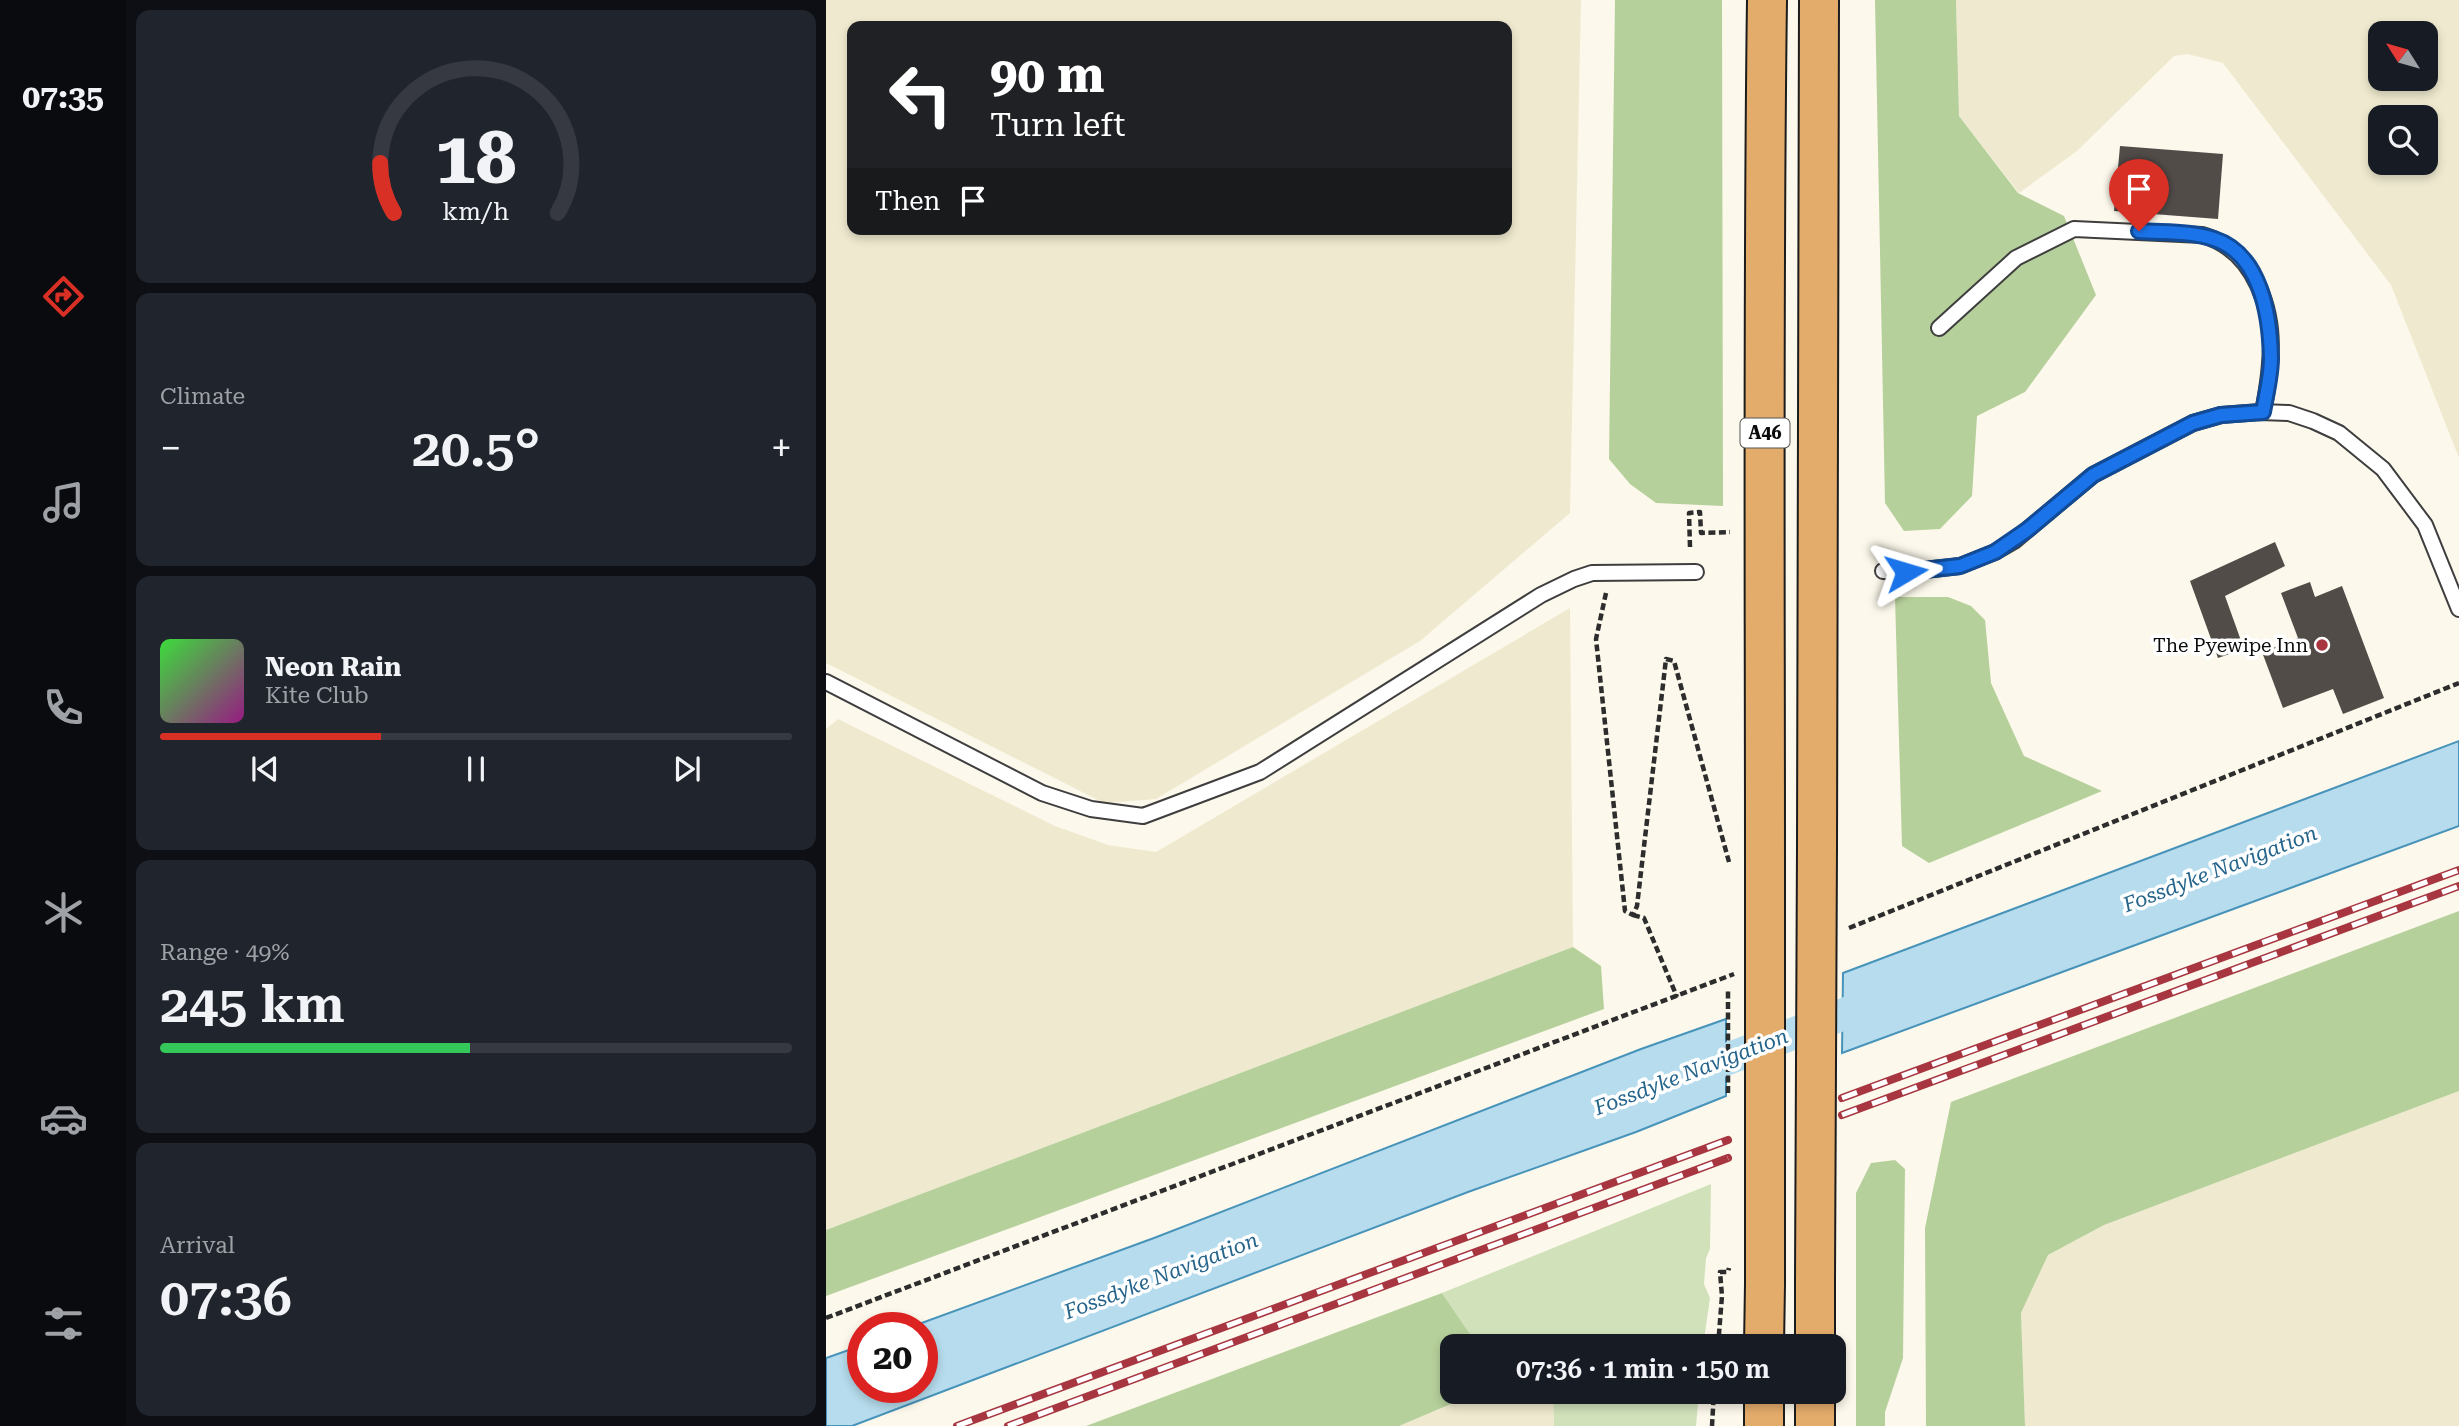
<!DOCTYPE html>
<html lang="en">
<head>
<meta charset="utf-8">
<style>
	body { margin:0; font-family:"Roboto Serif",serif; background:#20242c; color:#f1f3f6; height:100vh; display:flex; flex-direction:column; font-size:26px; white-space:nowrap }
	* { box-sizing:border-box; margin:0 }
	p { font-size:23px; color:#9ea1a6 }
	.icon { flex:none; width:38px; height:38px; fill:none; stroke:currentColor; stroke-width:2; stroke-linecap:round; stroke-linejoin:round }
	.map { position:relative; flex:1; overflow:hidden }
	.details { display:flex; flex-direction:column; gap:10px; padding:10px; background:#0d0f14; width:700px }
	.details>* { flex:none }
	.hud { position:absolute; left:21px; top:21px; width:665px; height:214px; border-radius:14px; box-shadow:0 4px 10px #0003; background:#202124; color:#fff; overflow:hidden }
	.needle { width:46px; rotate:307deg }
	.controls { position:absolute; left:1542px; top:21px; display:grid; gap:14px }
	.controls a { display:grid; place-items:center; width:70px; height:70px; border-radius:14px; background:#171b24; box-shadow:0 4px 10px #0003; font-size:35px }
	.speed { position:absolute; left:21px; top:1312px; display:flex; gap:14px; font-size:35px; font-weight:700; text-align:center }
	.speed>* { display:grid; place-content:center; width:91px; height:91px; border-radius:50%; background:#171b24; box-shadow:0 4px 10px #0003; line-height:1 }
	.speed .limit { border:10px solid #d22; background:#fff; color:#111 }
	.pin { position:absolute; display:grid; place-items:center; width:60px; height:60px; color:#fff; margin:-72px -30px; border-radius:50% 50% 50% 0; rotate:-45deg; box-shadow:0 0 7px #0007 }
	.pin .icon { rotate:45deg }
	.me { position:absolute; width:77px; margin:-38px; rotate:83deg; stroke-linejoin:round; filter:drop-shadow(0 0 5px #0008) }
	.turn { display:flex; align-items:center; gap:24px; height:147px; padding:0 28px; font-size:32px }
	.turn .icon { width:91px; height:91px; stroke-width:2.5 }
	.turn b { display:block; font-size:49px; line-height:60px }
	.then { display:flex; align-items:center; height:66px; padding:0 28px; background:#0003; gap:14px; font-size:26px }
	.big { font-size:52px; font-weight:600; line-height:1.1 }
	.details .widget { flex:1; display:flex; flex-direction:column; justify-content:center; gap:10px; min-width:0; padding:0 24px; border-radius:14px; background:#20242c }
	.details .dial { align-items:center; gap:0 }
	.dial svg { height:182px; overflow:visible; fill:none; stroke:#363941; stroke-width:7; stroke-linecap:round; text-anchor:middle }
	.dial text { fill:#f1f3f6; stroke:none }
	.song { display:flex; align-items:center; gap:21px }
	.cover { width:84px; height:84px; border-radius:10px; background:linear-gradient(135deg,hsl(120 70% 55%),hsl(310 70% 35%)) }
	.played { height:7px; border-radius:4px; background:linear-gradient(90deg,#d93025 35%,#363941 35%) }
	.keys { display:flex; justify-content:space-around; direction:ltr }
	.heat { display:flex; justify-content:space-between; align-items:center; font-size:38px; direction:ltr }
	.charge { height:10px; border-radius:5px; background:linear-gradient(90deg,#34c759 49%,#363941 0) }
	.trip { position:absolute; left:614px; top:1334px; width:406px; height:70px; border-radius:14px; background:#171b24; box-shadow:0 4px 10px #0003; font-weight:600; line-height:70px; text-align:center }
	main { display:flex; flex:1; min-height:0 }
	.dock { display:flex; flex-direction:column; width:126px; justify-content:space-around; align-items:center; background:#090b0e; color:#9ea1a6 }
	.dock .icon { width:49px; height:49px }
	.dock .on { color:#d93025 }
	.dock b { font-size:32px; color:#f1f3f6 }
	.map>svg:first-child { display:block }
	.farmland { fill:#efeacf; fill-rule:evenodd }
	.green { fill:#d1e2ba }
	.forest { fill:#b6d09b }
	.water { fill:#b6dced; stroke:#4793ba; stroke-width:2 }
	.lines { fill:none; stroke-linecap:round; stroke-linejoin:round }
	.canal { stroke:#b6dced; stroke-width:32 }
	.building { fill:#524c49 }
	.service-casing { stroke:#3e3e3e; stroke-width:18 }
	.trunk-casing { stroke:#1c1c1c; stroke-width:42 }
	.path { stroke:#2d2d2d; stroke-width:4.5; stroke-dasharray:7 3.5; stroke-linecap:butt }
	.service { stroke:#fff; stroke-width:14 }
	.trunk { stroke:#e4ac6b; stroke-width:38 }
	.rail-casing { stroke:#a73641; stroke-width:8 }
	.rail { stroke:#fff; stroke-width:5; stroke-dasharray:16; stroke-linecap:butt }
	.trunk-bridge-casing { stroke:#1c1c1c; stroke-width:42; stroke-linecap:butt }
	.path-bridge { stroke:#2d2d2d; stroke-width:4.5; stroke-dasharray:7 3.5; stroke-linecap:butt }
	.trunk-bridge { stroke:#e4ac6b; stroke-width:38 }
	.route-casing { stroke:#114b97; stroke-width:18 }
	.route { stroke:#1a73e8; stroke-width:12 }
	.poi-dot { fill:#a73641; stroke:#fff; stroke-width:2.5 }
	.labels { text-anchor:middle; stroke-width:7; stroke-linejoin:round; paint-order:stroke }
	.shield { fill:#fff; stroke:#545454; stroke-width:2 }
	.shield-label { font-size:18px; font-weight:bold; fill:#0b0b0b }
	.poi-label { font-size:19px; fill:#0b0b0b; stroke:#fff; text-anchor:end }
	.water-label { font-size:21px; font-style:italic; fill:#25648b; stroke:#fff }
</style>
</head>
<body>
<main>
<nav class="dock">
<b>07:35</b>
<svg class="icon on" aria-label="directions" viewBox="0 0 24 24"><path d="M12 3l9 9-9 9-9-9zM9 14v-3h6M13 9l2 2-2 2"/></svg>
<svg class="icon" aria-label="music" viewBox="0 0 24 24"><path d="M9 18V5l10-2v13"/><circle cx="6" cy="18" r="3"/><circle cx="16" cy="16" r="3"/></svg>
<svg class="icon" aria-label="phone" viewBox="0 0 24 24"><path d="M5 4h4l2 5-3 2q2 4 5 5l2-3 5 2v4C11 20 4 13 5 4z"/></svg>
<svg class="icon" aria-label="climate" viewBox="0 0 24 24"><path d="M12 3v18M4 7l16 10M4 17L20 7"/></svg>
<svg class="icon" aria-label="car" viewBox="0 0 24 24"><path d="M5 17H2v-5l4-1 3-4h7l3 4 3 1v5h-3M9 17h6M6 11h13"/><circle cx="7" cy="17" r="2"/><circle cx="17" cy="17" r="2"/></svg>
<svg class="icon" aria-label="filters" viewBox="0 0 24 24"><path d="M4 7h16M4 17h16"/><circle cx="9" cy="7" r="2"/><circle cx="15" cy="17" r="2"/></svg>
</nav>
<section class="details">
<div class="widget dial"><svg viewBox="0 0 100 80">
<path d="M14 69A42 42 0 1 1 86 69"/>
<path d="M14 69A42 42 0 0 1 8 47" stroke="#d93025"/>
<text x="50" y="56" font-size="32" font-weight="700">18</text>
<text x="50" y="72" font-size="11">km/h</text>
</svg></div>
<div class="widget"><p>Climate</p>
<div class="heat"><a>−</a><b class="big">20.5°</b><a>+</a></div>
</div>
<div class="widget">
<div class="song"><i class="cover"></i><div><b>Neon Rain</b><p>Kite Club</p></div></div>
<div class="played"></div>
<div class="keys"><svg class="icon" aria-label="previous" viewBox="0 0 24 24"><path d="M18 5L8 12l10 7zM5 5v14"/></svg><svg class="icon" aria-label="pause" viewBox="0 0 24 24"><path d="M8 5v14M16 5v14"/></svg><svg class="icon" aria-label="next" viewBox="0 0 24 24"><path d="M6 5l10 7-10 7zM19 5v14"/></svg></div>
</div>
<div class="widget"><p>Range · 49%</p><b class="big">245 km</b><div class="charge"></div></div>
<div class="widget"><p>Arrival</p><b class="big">07:36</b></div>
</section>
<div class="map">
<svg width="1633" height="1426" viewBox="0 0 1633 1426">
	<rect width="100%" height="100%" fill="#fcf8eb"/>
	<path class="farmland" d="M0,0H755L744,513L594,641L330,799L278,803L0,663ZM26,26H681V229H26Z
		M1130,0H1633V458L1565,285L1397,63L1361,54L1348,56L1251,151L1193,193L1133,116ZM1554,33H1600V79H1554ZM1554,117H1600V163H1554Z
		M744,608L747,947L0,1230V729L12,719L229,826L282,845L330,852Z
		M1633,1091V1426H1199L1195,1313L1222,1255L1278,1225Z
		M666,1391H727L728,1426H573L646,1395Z"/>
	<path class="green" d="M885,1184L884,1249L880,1258L878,1284L884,1298L877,1346H644V1334L616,1293Z
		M727,1391H873L870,1426H728Z"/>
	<path class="forest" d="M789,0H896L897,506L830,503L804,484L783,459Z
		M1049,0H1130L1133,116L1192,193L1238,216L1270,295L1199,392L1151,416L1146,496L1114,529L1078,531L1059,503Z
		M1069,597H1122L1145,606L1159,620L1165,683L1198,756L1276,791L1103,863L1076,846Z
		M1633,911V1091L1278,1225L1222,1255L1195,1313L1199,1426H1100L1099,1228L1125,1102Z
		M747,947L775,966L778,1009L0,1296V1230Z
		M1069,1160L1079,1169L1077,1358L1059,1412V1426H1030V1193L1045,1163Z
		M616,1293L644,1334V1346H626V1391H645L646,1395L573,1426H260Z"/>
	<path class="water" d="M1633,741V826L1016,1053L1017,973Z
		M900,1019V1096L810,1132L642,1192L26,1426H0V1358L37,1345V1388H96V1328H82L328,1238L815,1049Z"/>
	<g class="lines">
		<path class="canal" d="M860,1075L1057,999"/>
	</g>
	<path class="building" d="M1294,146L1397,154L1392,219L1288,211Z
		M1449,542L1459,566L1399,596L1418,649L1392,658L1364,581Z
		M1484,582L1489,597L1516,586L1558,698L1517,714L1507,689L1457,708L1436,652L1472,638L1455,593Z"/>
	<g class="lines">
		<g class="service-casing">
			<path id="service" d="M1113,328L1190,258L1248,229L1376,235C1430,250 1449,312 1444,363C1443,380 1440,396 1437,412
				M1057,571L1080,572L1134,566L1169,552L1188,541L1267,475L1367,423L1395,415L1434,412L1463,413L1487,421L1513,433L1557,469L1599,525L1633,609
				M0,682L216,793L265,809L317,816L434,772L715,595L748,579L766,573L870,572"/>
		</g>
		<g class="trunk-casing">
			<path id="trunk" d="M991,847L993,0
				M939,865C939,577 937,288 941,0
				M989,1281V1346
				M938,1346L939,1284
				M989,1391V1426
				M938,1426V1391"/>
		</g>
		<path class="path" d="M864,547L863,513L874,512L875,533L904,532
			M780,593L770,639L799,911L807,915L811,906L840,659L848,661L903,862
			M807,915L818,918L851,997
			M1023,928L1633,683
			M0,1318L908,974
			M892,1346L896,1296L894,1272H902L903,1268
			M886,1426L888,1391"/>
		<use href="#service" class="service"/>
		<use href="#trunk" class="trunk"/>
		<g class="rail-casing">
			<path id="rail" d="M1016,1098L1633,870
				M1016,1115L1633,886
				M131,1426L902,1140
				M182,1426L902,1158"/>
		</g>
		<use href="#rail" class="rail"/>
		<g class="trunk-bridge-casing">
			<path id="trunk-bridge" d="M989,1281L991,847
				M939,1284V865"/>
		</g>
		<path class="path-bridge" d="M902,1093V989"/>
		<use href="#trunk-bridge" class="trunk-bridge"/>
	</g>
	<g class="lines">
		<g class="route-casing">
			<path id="route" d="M1080,572L1134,566L1169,552L1201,530L1267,475L1367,423L1395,415L1437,412C1440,395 1445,376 1445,358C1444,316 1435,254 1388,239C1365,231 1337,233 1313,231"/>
		</g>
		<use href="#route" class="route"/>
	</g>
	<circle class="poi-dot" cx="1496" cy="645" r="7"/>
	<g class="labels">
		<rect class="shield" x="914.5" y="418.5" width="49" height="29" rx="5"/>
		<g class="shield-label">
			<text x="939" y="439">A46</text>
		</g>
		<g class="poi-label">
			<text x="1482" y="652">The Pyewipe Inn</text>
		</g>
		<g class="water-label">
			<text transform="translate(1394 869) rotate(-21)" y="7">Fossdyke Navigation</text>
			<text transform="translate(865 1072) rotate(-21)" y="7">Fossdyke Navigation</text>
			<text transform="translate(335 1276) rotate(-21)" y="7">Fossdyke Navigation</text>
		</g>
	</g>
</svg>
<div class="controls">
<a><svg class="needle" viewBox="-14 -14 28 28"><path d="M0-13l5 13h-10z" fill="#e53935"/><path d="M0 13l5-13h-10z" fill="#9ea1a6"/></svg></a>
<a><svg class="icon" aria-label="search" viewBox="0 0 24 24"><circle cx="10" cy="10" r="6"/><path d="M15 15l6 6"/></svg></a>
</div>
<div class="speed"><div class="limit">20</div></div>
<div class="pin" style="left:1313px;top:231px;background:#d93025"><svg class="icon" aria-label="arrive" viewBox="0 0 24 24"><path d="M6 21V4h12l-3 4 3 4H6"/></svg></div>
<svg class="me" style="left:1080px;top:572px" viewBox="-20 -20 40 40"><path d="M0-17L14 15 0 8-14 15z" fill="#1a73e8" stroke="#fff" stroke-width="4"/></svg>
<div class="trip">07:36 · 1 min · 150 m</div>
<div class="hud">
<div class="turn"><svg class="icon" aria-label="left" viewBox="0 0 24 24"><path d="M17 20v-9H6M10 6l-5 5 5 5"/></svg><div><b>90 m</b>Turn left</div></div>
<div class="then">Then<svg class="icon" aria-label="arrive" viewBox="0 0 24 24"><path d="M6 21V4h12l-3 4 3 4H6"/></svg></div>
</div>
</div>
</main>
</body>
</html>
